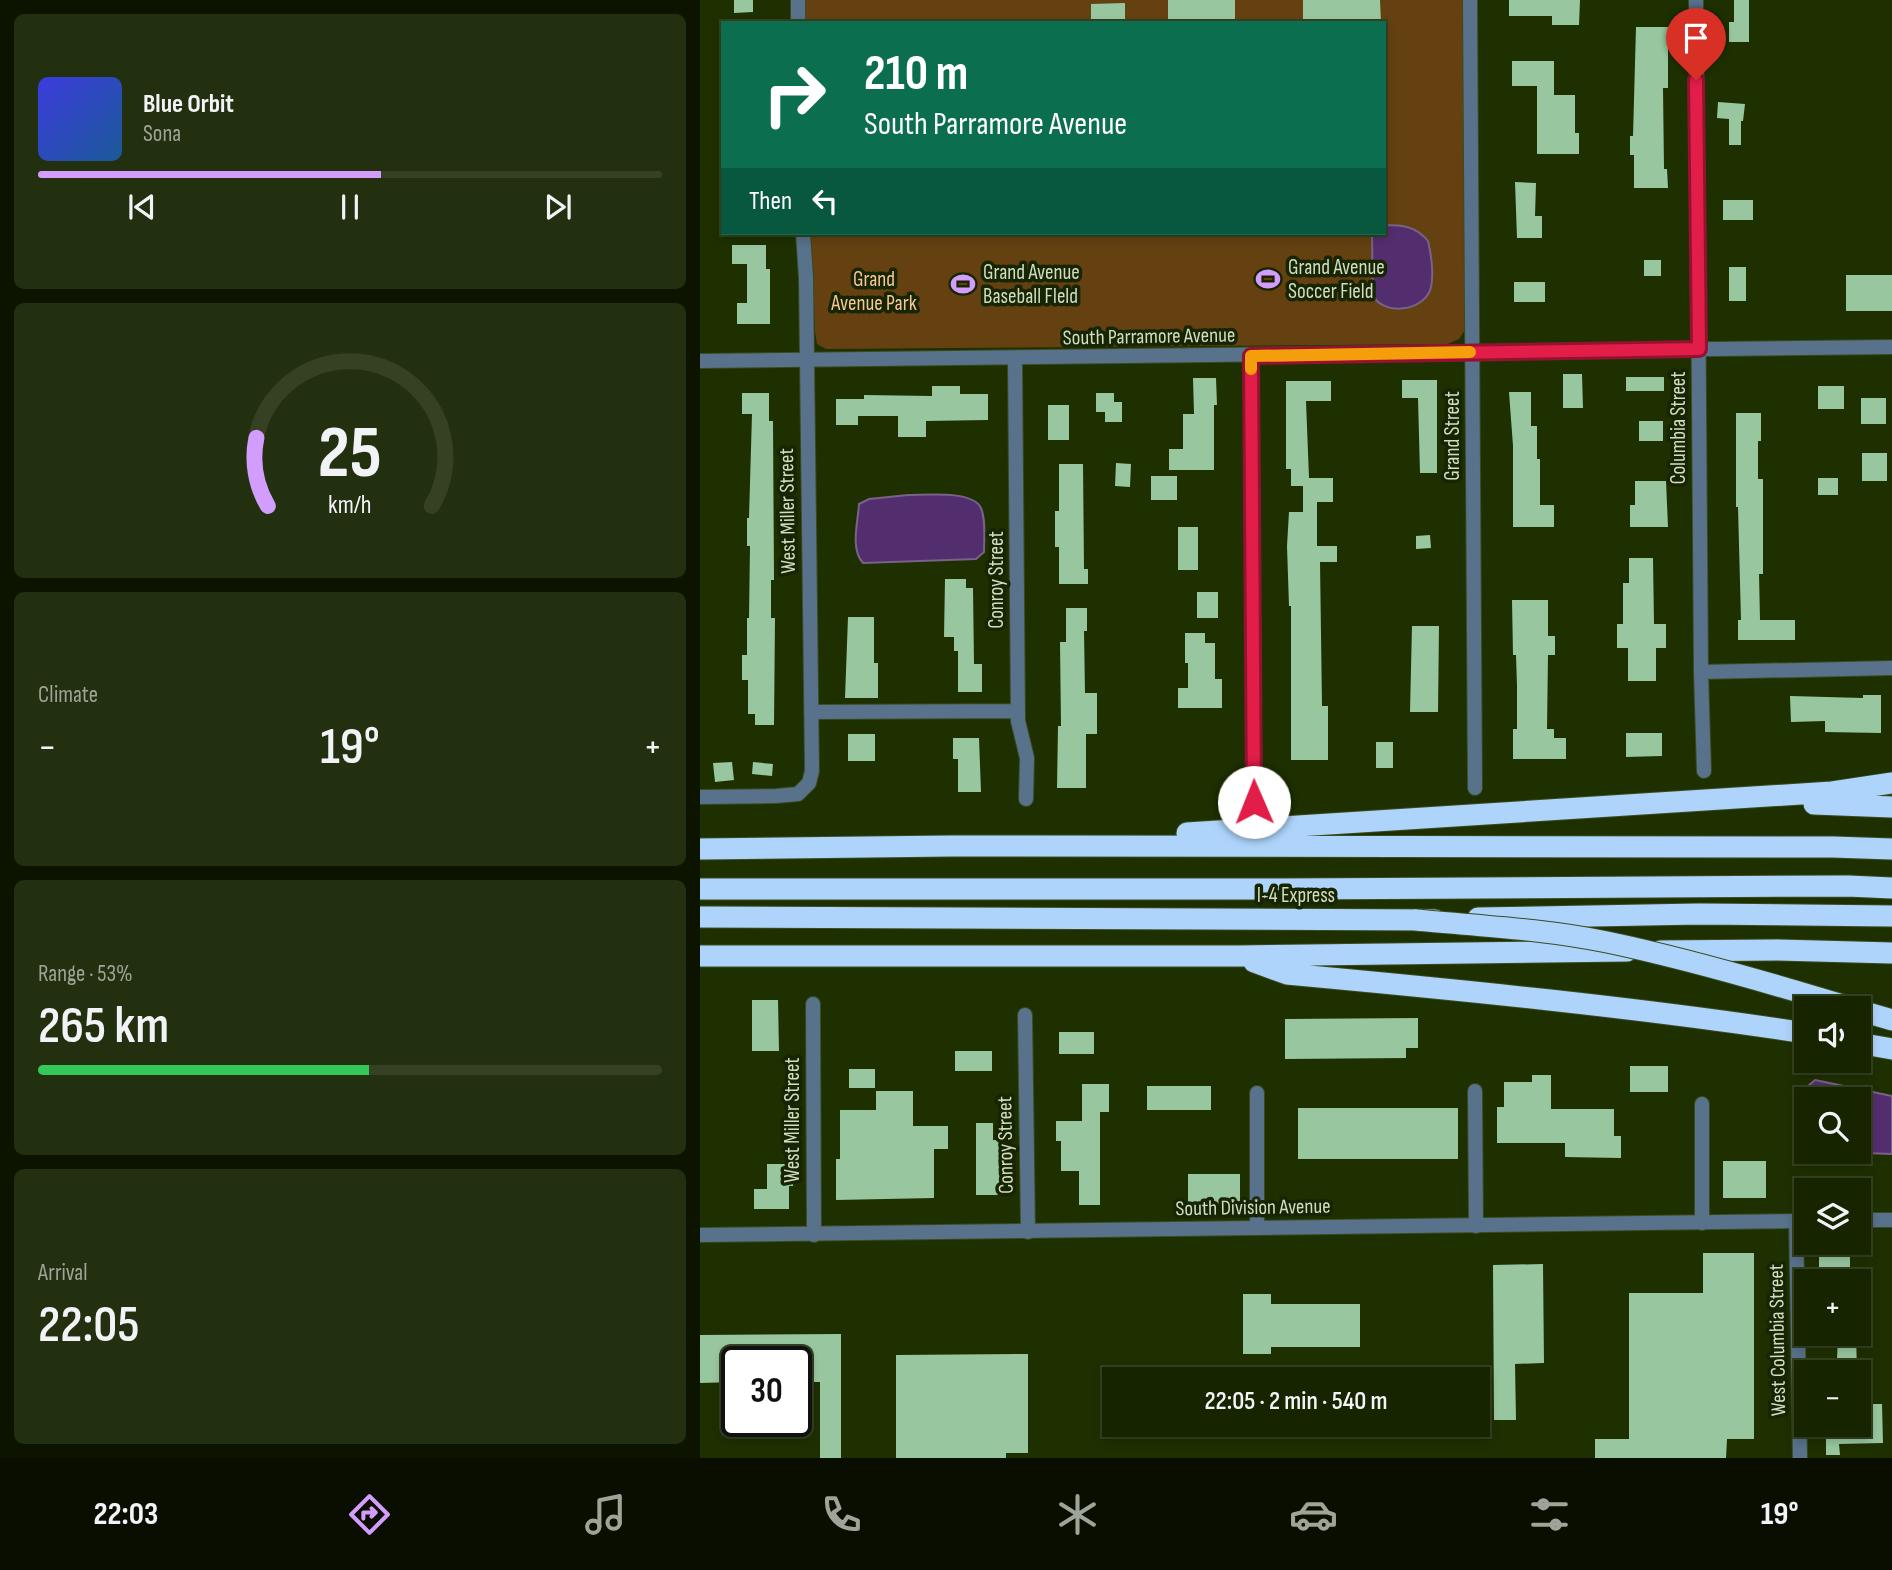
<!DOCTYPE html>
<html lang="en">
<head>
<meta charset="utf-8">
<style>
	body { margin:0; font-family:"Sofia Sans Condensed",sans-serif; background:#23300f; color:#f1f3f6; height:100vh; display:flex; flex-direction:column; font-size:26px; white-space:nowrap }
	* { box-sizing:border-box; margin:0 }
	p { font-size:23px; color:#9ea499 }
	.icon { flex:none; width:38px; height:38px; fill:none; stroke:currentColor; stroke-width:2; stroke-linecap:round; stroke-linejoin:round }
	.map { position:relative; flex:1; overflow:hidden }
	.details { display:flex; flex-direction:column; gap:14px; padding:14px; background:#0c1400; width:700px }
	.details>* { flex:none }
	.top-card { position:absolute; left:21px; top:21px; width:665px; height:214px; border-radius:0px; box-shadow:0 4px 10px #0003,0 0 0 2px #354122; background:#0b6e4f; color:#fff; overflow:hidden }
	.controls { position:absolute; left:1094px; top:996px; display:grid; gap:14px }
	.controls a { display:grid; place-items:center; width:77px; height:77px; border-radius:0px; background:#162400; box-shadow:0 4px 10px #0003,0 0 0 2px #354122; font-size:35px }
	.speed { position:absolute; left:21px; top:1346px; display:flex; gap:14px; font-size:35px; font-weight:700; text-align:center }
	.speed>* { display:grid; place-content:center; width:91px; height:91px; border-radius:50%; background:#162400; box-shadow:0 4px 10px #0003,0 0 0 2px #354122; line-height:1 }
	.speed .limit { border:4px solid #111; border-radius:10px; background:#fff; color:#111 }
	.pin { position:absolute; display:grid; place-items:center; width:60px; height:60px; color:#fff; margin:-72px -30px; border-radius:50% 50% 50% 0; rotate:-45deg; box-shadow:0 0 7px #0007 }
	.pin .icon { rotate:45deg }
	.me { position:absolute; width:77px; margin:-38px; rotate:359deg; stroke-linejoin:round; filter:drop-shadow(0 0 5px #0008) }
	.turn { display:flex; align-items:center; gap:24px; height:147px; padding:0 28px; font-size:32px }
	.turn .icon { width:91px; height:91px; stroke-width:2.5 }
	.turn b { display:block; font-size:49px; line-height:60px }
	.then { display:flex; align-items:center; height:66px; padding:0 28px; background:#0003; gap:14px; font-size:26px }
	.big { font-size:52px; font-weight:600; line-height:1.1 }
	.details .tile { flex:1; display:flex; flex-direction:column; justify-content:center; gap:10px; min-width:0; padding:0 24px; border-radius:10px; background:#23300f }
	.details .dial { align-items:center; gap:0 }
	.dial svg { height:182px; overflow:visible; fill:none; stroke:#354122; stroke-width:7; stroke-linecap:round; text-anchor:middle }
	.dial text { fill:#f1f3f6; stroke:none }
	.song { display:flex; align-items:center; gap:21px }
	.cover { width:84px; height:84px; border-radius:10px; background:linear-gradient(135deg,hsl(240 70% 55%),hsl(210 70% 35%)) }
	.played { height:7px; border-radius:4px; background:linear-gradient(90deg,#d29dfd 55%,#354122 55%) }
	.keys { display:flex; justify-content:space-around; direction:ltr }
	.heat { display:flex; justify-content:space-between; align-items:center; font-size:38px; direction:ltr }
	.charge { height:10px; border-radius:5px; background:linear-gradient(90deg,#34c759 53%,#354122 0) }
	.trip { position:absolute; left:402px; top:1367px; width:388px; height:70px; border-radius:0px; background:#162400; box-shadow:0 4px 10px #0003,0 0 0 2px #354122; font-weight:600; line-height:70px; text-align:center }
	.tabs { display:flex; height:112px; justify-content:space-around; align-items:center; background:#090e00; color:#9ea499 }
	.tabs .icon { width:49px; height:49px }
	.tabs .on { color:#d29dfd }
	.tabs b { font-size:32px; color:#f1f3f6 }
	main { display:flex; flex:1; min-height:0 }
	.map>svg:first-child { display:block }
	.green { fill:#654111 }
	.water { fill:#532e6e; stroke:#786288; stroke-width:2 }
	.building { fill:#98c79f }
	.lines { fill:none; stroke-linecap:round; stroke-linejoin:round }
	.minor-casing { stroke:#3a4c1f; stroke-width:16 }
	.tertiary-casing { stroke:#3a4c1f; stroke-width:16 }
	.motorway-casing { stroke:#3a4c1f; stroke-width:23 }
	.minor { stroke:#58728b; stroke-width:14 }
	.tertiary { stroke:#58728b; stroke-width:14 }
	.motorway { stroke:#aed4fb; stroke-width:21 }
	.motorway-bridge-casing { stroke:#3a4c1f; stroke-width:23; stroke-linecap:butt }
	.motorway-bridge { stroke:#aed4fb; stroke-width:21 }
	.route-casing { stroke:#92132f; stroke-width:18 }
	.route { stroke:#e11d48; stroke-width:12 }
	.slow { stroke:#f59e0b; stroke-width:12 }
	.labels { text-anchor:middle; stroke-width:7; stroke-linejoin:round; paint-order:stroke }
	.poi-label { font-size:21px; fill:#d0ddc3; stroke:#172502; text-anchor:start }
	.park-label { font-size:21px; fill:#f6c794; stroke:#172502 }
	.street-label { font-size:21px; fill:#d0ddc3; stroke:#172502 }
</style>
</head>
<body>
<main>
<section class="details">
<div class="tile">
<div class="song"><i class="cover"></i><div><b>Blue Orbit</b><p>Sona</p></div></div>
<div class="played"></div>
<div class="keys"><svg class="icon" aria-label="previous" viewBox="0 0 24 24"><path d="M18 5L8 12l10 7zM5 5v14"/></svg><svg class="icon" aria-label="pause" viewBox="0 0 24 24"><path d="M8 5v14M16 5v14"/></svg><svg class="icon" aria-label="next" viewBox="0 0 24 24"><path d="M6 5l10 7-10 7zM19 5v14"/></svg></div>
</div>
<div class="tile dial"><svg viewBox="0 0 100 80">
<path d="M14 69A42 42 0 1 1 86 69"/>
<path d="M14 69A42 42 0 0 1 9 39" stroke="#d29dfd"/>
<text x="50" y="56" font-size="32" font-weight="700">25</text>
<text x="50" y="72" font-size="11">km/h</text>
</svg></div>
<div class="tile"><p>Climate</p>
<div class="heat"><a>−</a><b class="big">19°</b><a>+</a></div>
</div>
<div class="tile"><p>Range · 53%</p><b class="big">265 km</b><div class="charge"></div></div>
<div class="tile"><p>Arrival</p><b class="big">22:05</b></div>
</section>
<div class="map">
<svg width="1192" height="1458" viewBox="0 0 1192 1458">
	<rect width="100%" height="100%" fill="#1e3000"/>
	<path class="green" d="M104,0H763L765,330L759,339L748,344L126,349L117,344L115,332L110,233H684V23H104Z"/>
	<path class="water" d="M684,225C702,225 716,226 728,241C731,254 734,273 731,287C726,311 683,317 673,295L672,237L674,233H684Z
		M208,495C225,495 273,490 281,508C286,520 284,538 284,552L276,559L163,563C150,549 158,522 159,504L169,499Z
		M1115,1080L1192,1096V1154L1165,1153L1159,1147L1158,1099H1122L1108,1091V1086Z"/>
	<path class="building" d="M34,0H53V12L34,13Z
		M468,0H535V23H468Z
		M603,0H680L681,23H603Z
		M809,0H880L879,25H852V16H809Z
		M1034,0H1049V42H1029V22H1034Z
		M425,3V23H391V4Z
		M936,27H968V88H963L964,169H967L968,188H934V155H930V136H933Z
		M812,61H854V95H875V133H879V154H837V86H812Z
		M1018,102L1045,104L1043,121H1041V145H1029V119L1017,118Z
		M815,182L836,183L835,216H842V238H817Z
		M1023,200H1053V220H1023Z
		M32,245H66V269H70V324H37V303H47V264H32Z
		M944,260H961V276H944Z
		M1029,267H1046V301H1029Z
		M1146,275H1192V311H1146Z
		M814,282H845V302H814Z
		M863,374H882L883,408H863Z
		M926,377H964V391H926Z
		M493,378H516L517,405H514V470H469V449H483V414H494Z
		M702,380H737V473H720L718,398H702Z
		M586,381H631V401H606L609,478H633V502H617V546H637V562H620L622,706H628V760H591V606H589L587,546L589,512H603V486H591V469H586Z
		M232,386H260V394H288V420L226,421V437H198V416H158V425H136V399H164V395L232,396Z
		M1118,386H1144V409H1118Z
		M809,392H831V426H837V459H840V505H854V527H813V446Z
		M42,393H69V421H73L74,580H71V618H75L74,725H55V714H48V680H42V655H47V618H49L50,546H47V518H49L52,414H42Z
		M396,393H414V402H422V422H405V412H396Z
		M1161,398H1186V424H1161Z
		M348,405H369V440H348Z
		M1036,413H1061V441H1058V479H1063V574H1059L1060,620H1095V640H1038V620H1041L1038,507H1036Z
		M939,421H963V441H939Z
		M1162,453H1187V481H1162Z
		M416,463L431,464L430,487L415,486Z
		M359,464H383L384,569H388V584H359V547H355V511H359Z
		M451,476H477V500H451Z
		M1118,478H1138V495H1118Z
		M935,481H966L968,527H930V505H935Z
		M478,527H498V570H478Z
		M730,535L731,548L716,549V536Z
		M929,558H953L954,624H966V648H956V681H928V648H917V624H923V583H929Z
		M245,579H266V588H273L274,664H282V692H258V651H254V637H244Z
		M497,592H518V618H497Z
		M812,600H848V636H855V655H848L847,729H854V738H866V759H813V729H817V686L816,655H813Z
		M366,608H387V631H384L385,693H397V734H386V788H357L358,726H361L360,642H366Z
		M148,617H174V663H178V698H145Z
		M712,626H739L738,712H710Z
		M485,633H505V643H515V679H522V708H478V688H488V663H485Z
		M1163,695H1181V733L1125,732V721L1091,722L1090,696L1163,698Z
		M926,733H962V756L926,757Z
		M148,734H175V761H148Z
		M253,738H279L281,792H258V759H253Z
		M676,742H693V768H676Z
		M32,762L34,780L15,782L13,763Z
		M53,762L73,764L72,776L52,774Z
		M52,1000H78L79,1051H52Z
		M718,1018V1048H706V1058L585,1059V1019Z
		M359,1032H394V1054H359Z
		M255,1051H292V1071H255Z
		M930,1066H968V1092H930Z
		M149,1069H175V1088H149Z
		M832,1075H851V1109H914V1136H921V1158L865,1157V1143H797V1107H804V1082H832Z
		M382,1084H409V1112H400V1205H379V1171H361V1141H356V1121H382Z
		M447,1086H511V1110H447Z
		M176,1091H213V1126H248V1149H234V1198L136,1200V1159H140V1110H176Z
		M598,1108H758V1159H598Z
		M276,1123H293V1140H304V1195H276Z
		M1023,1161H1066V1198H1023Z
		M67,1164H93V1186H89V1209H54V1189H67Z
		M488,1174H540V1212H488Z
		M1003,1253H1054V1439H1027L1026,1458H895V1439H929V1293H1003Z
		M1119,1253H1150V1268H1162V1281H1119Z
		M843,1264L844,1363L815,1364L816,1420H794L793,1265Z
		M543,1294H571V1304H660V1347H571V1354H543Z
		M141,1334V1458H120V1382H96V1362H37V1382L0,1383V1335Z
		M1138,1334H1156L1157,1372H1125L1124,1359H1137Z
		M328,1354V1453H306V1458H196V1355Z
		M1170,1392L1171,1404H1182L1183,1443L1139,1444L1140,1455H1126V1424H1158V1393Z"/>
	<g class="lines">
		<g class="minor-casing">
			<path id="minor" d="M770,0L775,788
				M996,0L1001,672L1004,771
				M98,23V0
				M551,356L554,802
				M315,359L318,721L327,758L326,799
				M1001,672L1192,668
				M111,712L318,711
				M0,797L76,796L98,794L109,783L112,771L106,278L103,233
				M113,1004L114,1235
				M325,1015L328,1232
				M775,1091L776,1226
				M1002,1223V1104
				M557,1228V1093"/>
		</g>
		<g class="tertiary-casing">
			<path id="tertiary" d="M0,361L1192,347
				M1158,1220H1192
				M1096,1221L1100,1458
				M0,1235L1106,1221"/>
		</g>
		<g class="motorway-casing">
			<path id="motorway" d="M1114,804L1192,807
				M487,833L1132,792L1192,783
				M0,849L251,846L1133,847L1192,849
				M0,889H585L1148,886L1192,888
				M0,917L735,920
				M778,918L999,914L1192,916
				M960,951L1076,950L1192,953
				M0,956H539L927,951
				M554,962L587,974C761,990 934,1007 1106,1033
				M1119,998L1153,1008
				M1158,1010L1192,1020
				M1158,1043L1192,1049"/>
		</g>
		<use href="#minor" class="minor"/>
		<use href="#tertiary" class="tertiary"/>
		<use href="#motorway" class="motorway"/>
		<g class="motorway-bridge-casing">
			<path id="motorway-bridge" d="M716,920C779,926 844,929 907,942C979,957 1049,977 1119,998"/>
		</g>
		<use href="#motorway-bridge" class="motorway-bridge"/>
	</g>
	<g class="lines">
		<g class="route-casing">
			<path id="route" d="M554,802L551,356L999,349L996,80"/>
		</g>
		<use href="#route" class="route"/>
		<path class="slow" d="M551,369V356L770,352"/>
	</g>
	<defs>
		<g id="stadium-bare" transform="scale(1.89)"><path d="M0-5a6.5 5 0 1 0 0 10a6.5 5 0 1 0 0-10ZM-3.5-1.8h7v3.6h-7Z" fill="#d29dfd" stroke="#172502" stroke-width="2.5" paint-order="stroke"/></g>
	</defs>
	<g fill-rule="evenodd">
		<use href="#stadium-bare" x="568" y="279"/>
		<use href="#stadium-bare" x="263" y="284"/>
	</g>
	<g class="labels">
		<g class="poi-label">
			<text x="588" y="274">Grand Avenue<tspan x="588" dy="24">Soccer Field</tspan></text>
			<text x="283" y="279">Grand Avenue<tspan x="283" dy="24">Baseball FIeld</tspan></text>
		</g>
		<g class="park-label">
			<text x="174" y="286">Grand<tspan x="174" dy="24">Avenue Park</tspan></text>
		</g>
		<g class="street-label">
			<text transform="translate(449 336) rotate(-1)" y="7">South Parramore Avenue</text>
			<text transform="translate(978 428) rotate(-90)" y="7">Columbia Street</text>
			<text transform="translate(752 436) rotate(-90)" y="7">Grand Street</text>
			<text transform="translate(87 511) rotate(-91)" y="7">West Miller Street</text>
			<text transform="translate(296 580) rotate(-90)" y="7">Conroy Street</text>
			<text x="596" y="902">I-4 Express</text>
			<text transform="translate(92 1120) rotate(-90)" y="7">West Miller Street</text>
			<text transform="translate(305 1145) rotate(-91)" y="7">Conroy Street</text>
			<text transform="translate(553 1207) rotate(-1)" y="7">South Division Avenue</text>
			<text transform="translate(1077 1340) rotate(-91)" y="7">West Columbia Street</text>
		</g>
	</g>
</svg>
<div class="controls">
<a><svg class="icon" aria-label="sound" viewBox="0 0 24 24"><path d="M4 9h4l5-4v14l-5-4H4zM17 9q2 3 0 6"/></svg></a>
<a><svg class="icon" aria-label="search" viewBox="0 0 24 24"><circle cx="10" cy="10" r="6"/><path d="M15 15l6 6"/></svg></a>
<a><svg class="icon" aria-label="layers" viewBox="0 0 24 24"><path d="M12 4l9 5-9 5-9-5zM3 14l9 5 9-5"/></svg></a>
<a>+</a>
<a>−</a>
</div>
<div class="speed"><div class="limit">30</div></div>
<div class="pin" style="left:996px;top:80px;background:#d93025"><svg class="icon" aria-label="arrive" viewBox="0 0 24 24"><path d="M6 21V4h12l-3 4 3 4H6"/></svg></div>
<svg class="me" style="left:554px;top:802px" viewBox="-20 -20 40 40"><circle r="19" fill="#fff"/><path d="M0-13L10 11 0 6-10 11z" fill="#e11d48"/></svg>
<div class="trip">22:05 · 2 min · 540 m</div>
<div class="top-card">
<div class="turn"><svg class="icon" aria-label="right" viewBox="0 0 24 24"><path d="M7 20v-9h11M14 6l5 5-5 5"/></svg><div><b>210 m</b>South Parramore Avenue</div></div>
<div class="then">Then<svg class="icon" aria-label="left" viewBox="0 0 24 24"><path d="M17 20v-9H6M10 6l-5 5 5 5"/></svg></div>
</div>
</div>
</main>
<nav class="tabs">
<b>22:03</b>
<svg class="icon on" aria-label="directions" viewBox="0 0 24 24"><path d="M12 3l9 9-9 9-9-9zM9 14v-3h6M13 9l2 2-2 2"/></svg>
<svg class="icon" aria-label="music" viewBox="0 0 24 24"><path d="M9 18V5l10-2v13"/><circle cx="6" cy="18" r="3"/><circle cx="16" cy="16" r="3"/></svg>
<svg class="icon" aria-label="phone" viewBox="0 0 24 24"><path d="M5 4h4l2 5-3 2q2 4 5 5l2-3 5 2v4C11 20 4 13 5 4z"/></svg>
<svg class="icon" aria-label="climate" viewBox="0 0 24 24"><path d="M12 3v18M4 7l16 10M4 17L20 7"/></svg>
<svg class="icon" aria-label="car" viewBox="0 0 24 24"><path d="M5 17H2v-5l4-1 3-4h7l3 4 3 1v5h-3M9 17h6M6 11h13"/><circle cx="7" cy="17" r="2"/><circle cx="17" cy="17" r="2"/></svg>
<svg class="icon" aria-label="filters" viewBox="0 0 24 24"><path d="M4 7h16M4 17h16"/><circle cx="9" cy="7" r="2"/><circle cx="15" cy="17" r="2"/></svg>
<b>19°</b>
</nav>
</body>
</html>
